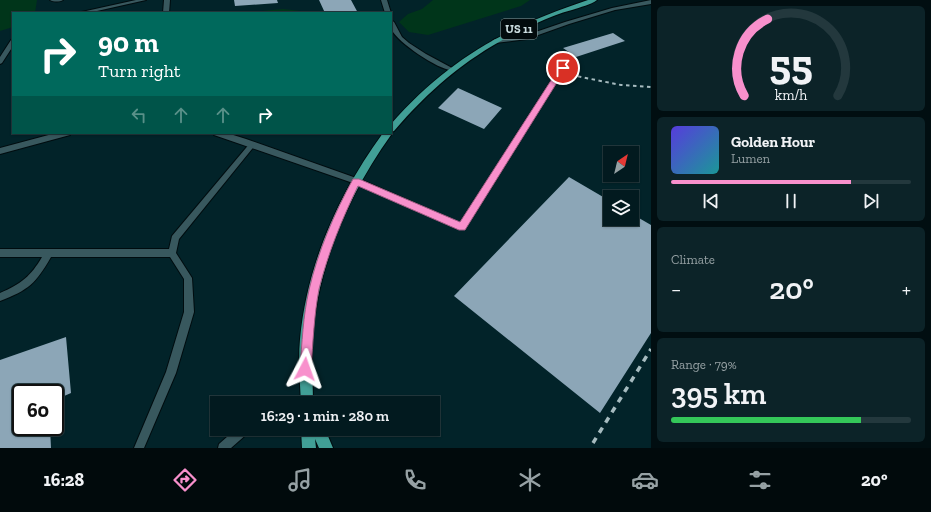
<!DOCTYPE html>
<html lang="en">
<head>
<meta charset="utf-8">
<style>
	body { margin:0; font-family:"Zilla Slab",serif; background:#0c2328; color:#f1f3f6; height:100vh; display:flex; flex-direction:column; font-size:15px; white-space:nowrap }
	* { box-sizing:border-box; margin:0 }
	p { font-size:13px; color:#96a1a4 }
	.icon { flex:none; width:22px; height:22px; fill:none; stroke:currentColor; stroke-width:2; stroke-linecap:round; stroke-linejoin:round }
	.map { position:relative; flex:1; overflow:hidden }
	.panel { display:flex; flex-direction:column; gap:6px; padding:6px; background:#010e11; width:280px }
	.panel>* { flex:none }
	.top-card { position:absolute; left:12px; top:12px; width:380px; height:122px; border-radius:0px; box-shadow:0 1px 3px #0004,0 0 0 1px #23383d; background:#00695c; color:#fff; overflow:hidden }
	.needle { width:26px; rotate:35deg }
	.controls { position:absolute; left:603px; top:146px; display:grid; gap:8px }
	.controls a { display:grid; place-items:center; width:36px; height:36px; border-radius:0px; background:#021a1f; box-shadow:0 1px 3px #0004,0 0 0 1px #23383d; font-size:20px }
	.speed { position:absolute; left:12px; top:384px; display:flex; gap:8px; font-size:20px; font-weight:700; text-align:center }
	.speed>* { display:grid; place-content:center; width:52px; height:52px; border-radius:50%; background:#021a1f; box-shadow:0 1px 3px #0004,0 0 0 1px #23383d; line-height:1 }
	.speed .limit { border:2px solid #111; border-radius:6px; background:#fff; color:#111 }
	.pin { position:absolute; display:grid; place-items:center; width:34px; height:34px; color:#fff; margin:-17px; border:2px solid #fff; border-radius:50%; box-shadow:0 1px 4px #0007 }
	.me { position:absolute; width:44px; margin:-22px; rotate:4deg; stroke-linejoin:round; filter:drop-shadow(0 0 3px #0008) }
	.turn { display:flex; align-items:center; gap:14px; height:84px; padding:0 20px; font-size:18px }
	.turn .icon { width:52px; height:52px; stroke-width:2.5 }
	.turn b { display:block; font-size:28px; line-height:34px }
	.lanes { display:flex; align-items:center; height:38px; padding:0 20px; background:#0003; justify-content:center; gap:20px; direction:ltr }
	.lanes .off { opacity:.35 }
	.big { font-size:30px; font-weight:600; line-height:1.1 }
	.panel .widget { flex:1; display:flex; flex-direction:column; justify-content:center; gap:6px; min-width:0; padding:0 14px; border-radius:6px; background:#0c2328 }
	.panel .dial { align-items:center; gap:0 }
	.dial svg { height:104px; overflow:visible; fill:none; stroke:#23383d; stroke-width:7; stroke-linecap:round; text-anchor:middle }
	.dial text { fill:#f1f3f6; stroke:none }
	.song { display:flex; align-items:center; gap:12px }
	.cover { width:48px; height:48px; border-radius:6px; background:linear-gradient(135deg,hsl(250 70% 55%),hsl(180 70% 35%)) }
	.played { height:4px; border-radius:2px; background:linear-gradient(90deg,#f890cc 75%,#23383d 75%) }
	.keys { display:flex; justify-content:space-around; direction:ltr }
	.heat { display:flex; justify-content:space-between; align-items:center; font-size:22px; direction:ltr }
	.charge { height:6px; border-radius:3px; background:linear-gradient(90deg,#34c759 79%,#23383d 0) }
	.trip { position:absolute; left:210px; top:396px; width:230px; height:40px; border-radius:0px; background:#021a1f; box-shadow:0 1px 3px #0004,0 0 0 1px #23383d; font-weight:600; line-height:40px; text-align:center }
	.tab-bar { display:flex; height:64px; justify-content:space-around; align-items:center; background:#010a0c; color:#96a1a4 }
	.tab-bar .icon { width:28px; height:28px }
	.tab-bar .current { color:#f890cc }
	.tab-bar b { font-size:18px; color:#f1f3f6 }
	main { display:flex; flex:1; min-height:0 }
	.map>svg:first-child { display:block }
	.green { fill:#00351a }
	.building { fill:#8ca6b7 }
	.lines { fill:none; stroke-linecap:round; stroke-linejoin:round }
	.service-casing { stroke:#000c0f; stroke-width:2 }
	.minor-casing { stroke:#000c0f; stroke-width:2 }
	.primary-casing { stroke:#000c0f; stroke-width:2 }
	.service { fill:#38585e; fill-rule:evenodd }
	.minor { fill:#38585e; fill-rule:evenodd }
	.primary { fill:#419f96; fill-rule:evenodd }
	.rail-far1 { stroke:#a6bbbf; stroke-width:2; stroke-dasharray:3.5 3.5; stroke-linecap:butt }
	.rail { stroke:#a6bbbf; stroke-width:3.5; stroke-dasharray:6 6; stroke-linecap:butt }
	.route { fill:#f890cc; stroke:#a15e85 }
	.labels { text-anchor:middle; stroke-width:4; stroke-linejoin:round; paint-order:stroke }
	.shield { fill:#020b0d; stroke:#8f9fa1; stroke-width:1 }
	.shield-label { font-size:12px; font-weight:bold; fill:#ccdee1 }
</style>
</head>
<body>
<main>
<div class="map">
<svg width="651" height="448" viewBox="0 0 651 448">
	<rect width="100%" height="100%" fill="#022329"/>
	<path class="green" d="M0,0H37L35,13H13V27L0,31Z
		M433,0H530L521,6L428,35L409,32L399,22L408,14L422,9Z
		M283,9L301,11L302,13H241Z"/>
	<path class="building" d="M234,0H277L278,3L235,6Z
		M319,0H351L358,13H325Z
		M613,33L625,41L576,57L563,48Z
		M458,88L502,108L484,129L438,108Z
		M569,177L610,201V219H632V214L651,225V333L600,413L454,296Z
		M66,337L71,393L55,400V393H21V427H50L51,448H0V360Z"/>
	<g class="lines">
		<g class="service-casing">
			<path id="service" d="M50,0H63C60,2 53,2 50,0Z
				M136,0H146L88,13H77Z
				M381,0H387L391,13H385Z
				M651,0V4L615,10L569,24L527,39L495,43L492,41L495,39L524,36L565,22L612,8Z
				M391,20L394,22L402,37L409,43L426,54L452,68V70C440,71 397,42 392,30C391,27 391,23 391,20Z
				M13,39V46L2,63L0,64V57L11,40Z
				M563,65L566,67L465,229H459L353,183L352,181L353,179H359L460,223L560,67Z
				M251,142H253L256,144L179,239L176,253L192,278L194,312L176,373L144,448H134L166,372L184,312V279L170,257H51C36,283 29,290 0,301V293C21,284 31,276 42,257H0V249H169L172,236Z
				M236,429H249L248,433L231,448H218L219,444Z"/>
		</g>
		<g class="minor-casing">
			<path id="minor" d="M164,0H170L169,13H163Z
				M56,133H71L70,135L0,154V148Z
				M213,133H227L246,139L359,179L361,181L356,184L353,183L214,135Z"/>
		</g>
		<g class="primary-casing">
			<path id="primary" d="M588,0H597C591,5 580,7 572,10C560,13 548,18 537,23C478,49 436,82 394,131L391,132V135C348,195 318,265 312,339C311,361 313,382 313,403H301C300,382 298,361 300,339C307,264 339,193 383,133H391V124C448,59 507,27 588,0Z
				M301,429H325L333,448H319L315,439L316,448H302Z"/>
		</g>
		<use href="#service" class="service"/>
		<use href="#minor" class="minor"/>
		<use href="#primary" class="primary"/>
		<path class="rail-far1" d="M571,75L621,85L651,87"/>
		<path class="rail" d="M593,443L651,349"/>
	</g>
	<path class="route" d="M563,65L566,68L465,230H459L358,186C342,219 328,253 319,289C314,315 313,343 311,369L309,373L305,375L301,373L300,369C302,343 303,316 309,290C318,251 334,214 353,179H359L460,222L559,68Z"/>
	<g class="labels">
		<rect class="shield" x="501" y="19" width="36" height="20" rx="3"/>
		<g class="shield-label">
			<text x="519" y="33">US 11</text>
		</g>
	</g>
</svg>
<div class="controls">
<a><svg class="needle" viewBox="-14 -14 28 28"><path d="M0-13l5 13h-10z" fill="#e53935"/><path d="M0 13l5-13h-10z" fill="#96a1a4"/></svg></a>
<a><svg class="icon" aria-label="layers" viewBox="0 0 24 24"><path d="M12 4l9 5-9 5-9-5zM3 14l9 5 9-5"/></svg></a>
</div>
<div class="speed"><div class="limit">60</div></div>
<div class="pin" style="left:563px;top:68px;background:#d93025"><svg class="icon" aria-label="arrive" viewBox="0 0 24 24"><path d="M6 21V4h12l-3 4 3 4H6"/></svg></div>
<svg class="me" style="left:305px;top:369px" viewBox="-20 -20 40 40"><path d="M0-17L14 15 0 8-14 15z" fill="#f890cc" stroke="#fff" stroke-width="4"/></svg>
<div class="trip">16:29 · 1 min · 280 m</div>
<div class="top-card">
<div class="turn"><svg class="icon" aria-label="right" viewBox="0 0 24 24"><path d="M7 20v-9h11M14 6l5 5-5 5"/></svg><div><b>90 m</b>Turn right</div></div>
<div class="lanes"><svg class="icon off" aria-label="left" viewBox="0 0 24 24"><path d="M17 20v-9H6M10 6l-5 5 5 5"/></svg><svg class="icon off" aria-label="ahead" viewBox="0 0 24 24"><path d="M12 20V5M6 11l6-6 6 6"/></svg><svg class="icon off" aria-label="ahead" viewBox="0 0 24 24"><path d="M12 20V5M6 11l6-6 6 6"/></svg><svg class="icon" aria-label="right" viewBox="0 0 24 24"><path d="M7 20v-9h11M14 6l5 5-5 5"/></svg></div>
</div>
</div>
<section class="panel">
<div class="widget dial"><svg viewBox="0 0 100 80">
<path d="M14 69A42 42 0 1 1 86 69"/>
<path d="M14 69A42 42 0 0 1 32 10" stroke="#f890cc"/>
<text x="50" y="56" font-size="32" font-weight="700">55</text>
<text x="50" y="72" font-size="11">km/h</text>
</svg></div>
<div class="widget">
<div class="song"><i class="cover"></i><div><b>Golden Hour</b><p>Lumen</p></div></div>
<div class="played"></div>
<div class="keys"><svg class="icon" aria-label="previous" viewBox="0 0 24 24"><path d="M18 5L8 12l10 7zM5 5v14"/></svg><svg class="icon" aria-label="pause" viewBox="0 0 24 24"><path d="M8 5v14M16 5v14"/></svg><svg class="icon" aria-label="next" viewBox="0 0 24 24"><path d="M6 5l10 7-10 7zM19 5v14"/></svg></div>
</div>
<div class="widget"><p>Climate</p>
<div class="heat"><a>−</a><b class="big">20°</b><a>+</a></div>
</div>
<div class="widget"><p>Range · 79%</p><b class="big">395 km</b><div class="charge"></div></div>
</section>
</main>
<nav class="tab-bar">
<b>16:28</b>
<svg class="icon current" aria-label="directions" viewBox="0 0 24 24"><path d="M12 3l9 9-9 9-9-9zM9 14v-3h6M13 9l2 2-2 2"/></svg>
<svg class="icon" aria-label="music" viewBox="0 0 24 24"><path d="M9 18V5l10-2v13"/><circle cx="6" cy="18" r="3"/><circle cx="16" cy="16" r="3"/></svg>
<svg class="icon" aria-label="phone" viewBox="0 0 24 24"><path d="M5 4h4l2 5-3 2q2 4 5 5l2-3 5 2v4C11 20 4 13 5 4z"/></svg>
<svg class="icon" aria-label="climate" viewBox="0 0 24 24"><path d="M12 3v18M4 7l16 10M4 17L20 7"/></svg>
<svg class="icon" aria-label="car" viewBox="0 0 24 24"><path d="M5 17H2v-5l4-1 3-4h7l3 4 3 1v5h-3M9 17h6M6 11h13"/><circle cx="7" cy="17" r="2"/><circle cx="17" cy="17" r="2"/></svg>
<svg class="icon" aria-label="filters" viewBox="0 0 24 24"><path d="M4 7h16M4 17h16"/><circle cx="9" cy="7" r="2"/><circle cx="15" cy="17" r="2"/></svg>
<b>20°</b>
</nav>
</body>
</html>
